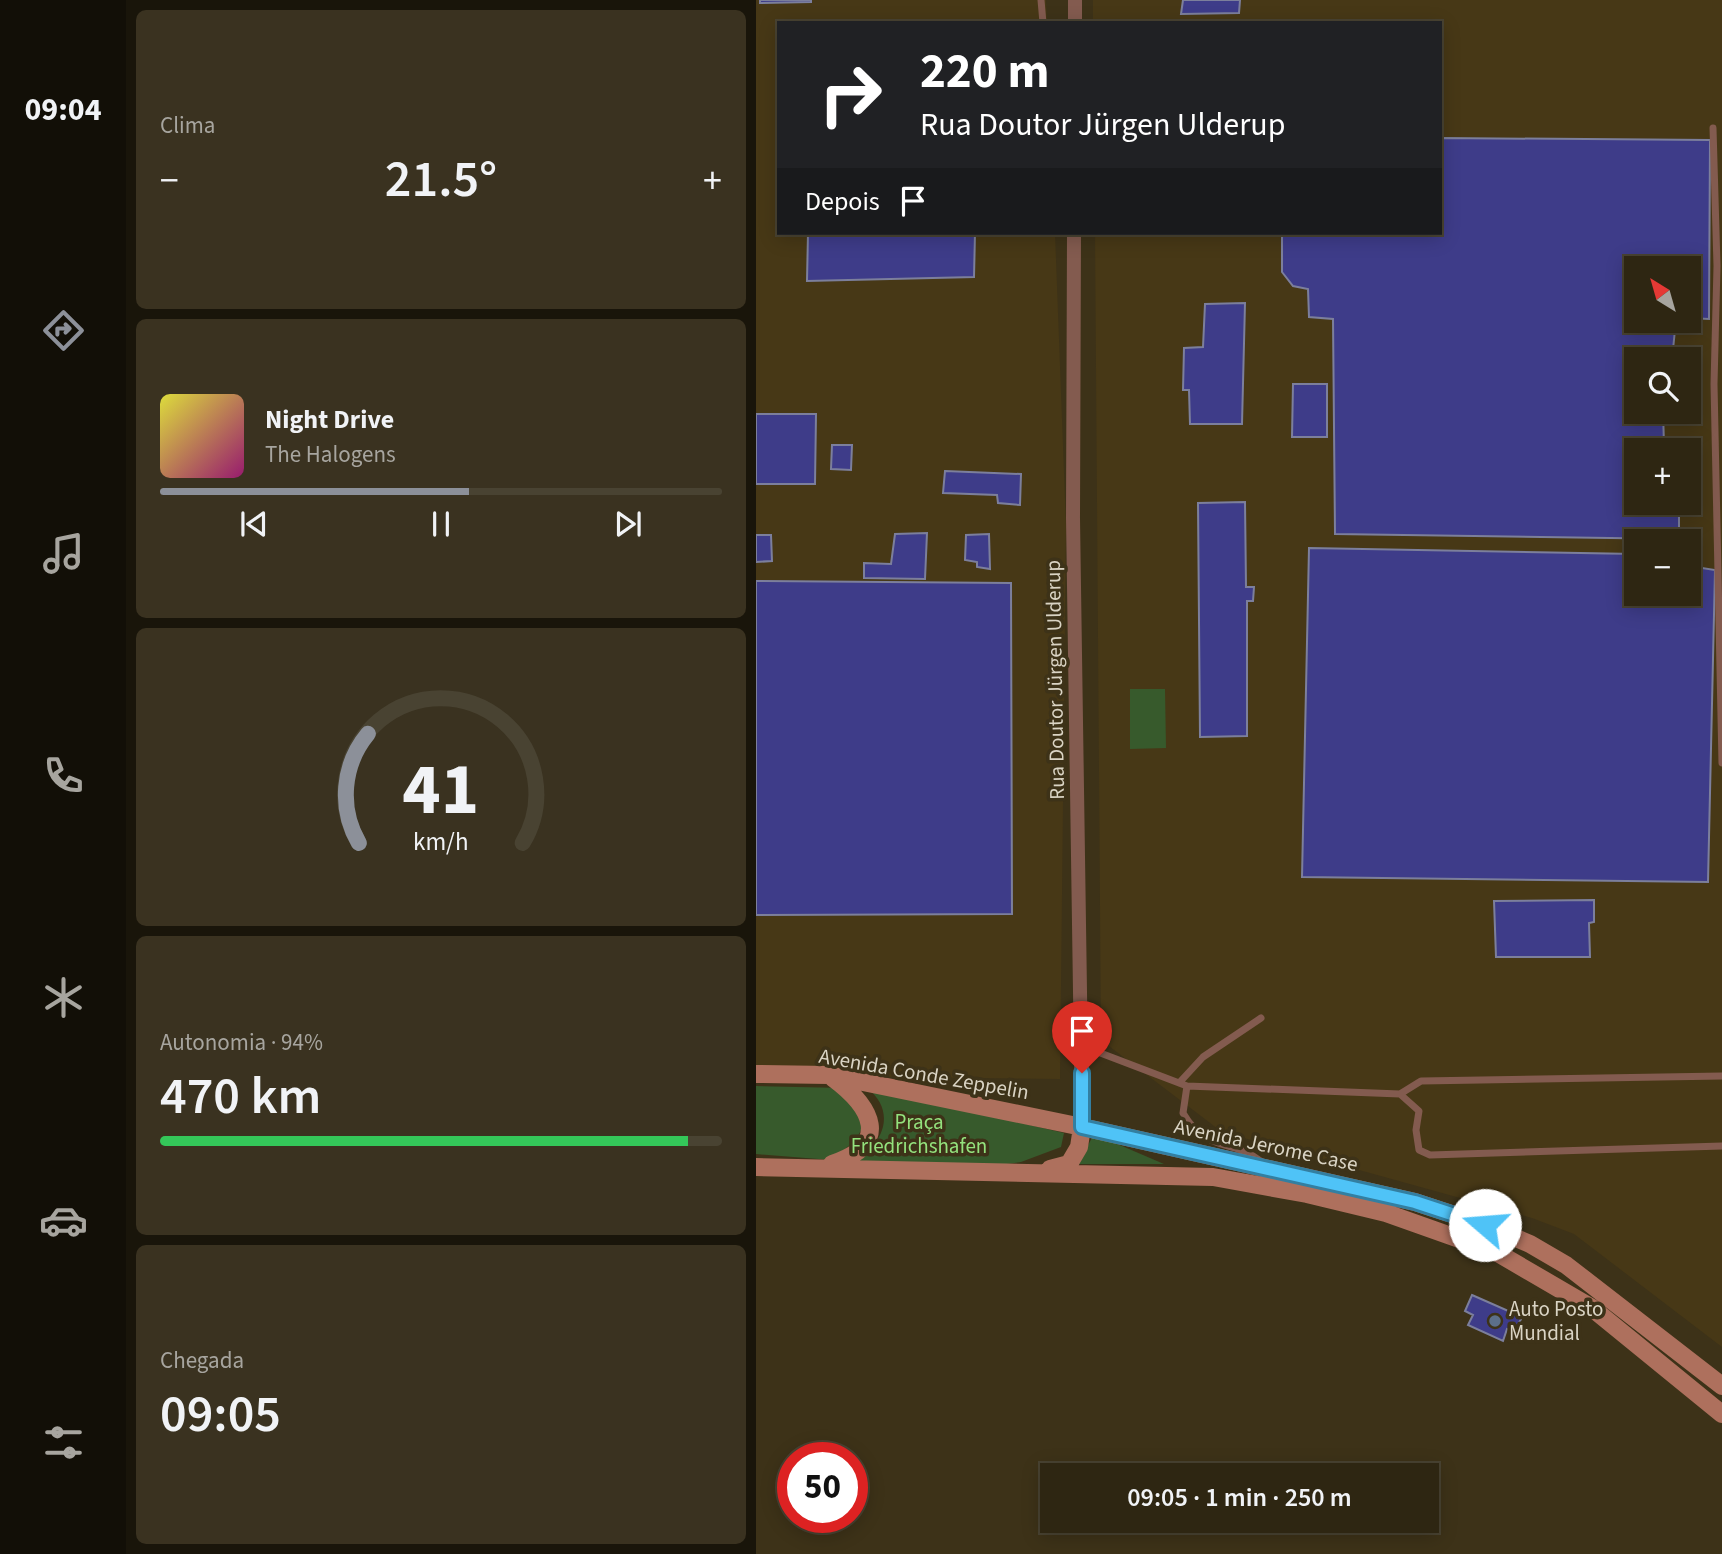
<!DOCTYPE html>
<html lang="pt">
<head>
<meta charset="utf-8">
<style>
	body { margin:0; font-family:"Source Sans 3",sans-serif; background:#3a3220; color:#f1f3f6; height:100vh; display:flex; flex-direction:column; font-size:26px; white-space:nowrap }
	* { box-sizing:border-box; margin:0 }
	p { font-size:23px; color:#a7a59f }
	.icon { flex:none; width:38px; height:38px; fill:none; stroke:currentColor; stroke-width:2; stroke-linecap:round; stroke-linejoin:round }
	.map { position:relative; flex:1; overflow:hidden }
	.drawer { display:flex; flex-direction:column; gap:10px; padding:10px; background:#19150a; width:630px }
	.drawer>* { flex:none }
	.guide { position:absolute; left:21px; top:21px; width:665px; height:214px; border-radius:0px; box-shadow:0 4px 18px #0003,0 0 0 2px #494332; background:#202124; color:#fff; overflow:hidden }
	.needle { width:46px; rotate:323deg }
	.tools { position:absolute; left:868px; top:256px; display:grid; gap:14px }
	.tools a { display:grid; place-items:center; width:77px; height:77px; border-radius:0px; background:#2e2612; box-shadow:0 4px 18px #0003,0 0 0 2px #494332; font-size:35px }
	.speed { position:absolute; left:21px; top:1442px; display:flex; gap:14px; font-size:35px; font-weight:700; text-align:center }
	.speed>* { display:grid; place-content:center; width:91px; height:91px; border-radius:50%; background:#2e2612; box-shadow:0 4px 18px #0003,0 0 0 2px #494332; line-height:1 }
	.speed .limit { border:10px solid #d22; background:#fff; color:#111 }
	.pin { position:absolute; display:grid; place-items:center; width:60px; height:60px; color:#fff; margin:-72px -30px; border-radius:50% 50% 50% 0; rotate:-45deg; box-shadow:0 0 7px #0007 }
	.pin .icon { rotate:45deg }
	.me { position:absolute; width:77px; margin:-38px; rotate:288deg; stroke-linejoin:round; filter:drop-shadow(0 0 5px #0008) }
	.turn { display:flex; align-items:center; gap:24px; height:147px; padding:0 28px; font-size:32px }
	.turn .icon { width:91px; height:91px; stroke-width:2.5 }
	.turn b { display:block; font-size:49px; line-height:60px }
	.then { display:flex; align-items:center; height:66px; padding:0 28px; background:#0003; gap:14px; font-size:26px }
	.big { font-size:52px; font-weight:600; line-height:1.1 }
	.drawer .tile { flex:1; display:flex; flex-direction:column; justify-content:center; gap:10px; min-width:0; padding:0 24px; border-radius:10px; background:#3a3220 }
	.drawer .dial { align-items:center; gap:0 }
	.dial svg { height:182px; overflow:visible; fill:none; stroke:#494332; stroke-width:7; stroke-linecap:round; text-anchor:middle }
	.dial text { fill:#f1f3f6; stroke:none }
	.song { display:flex; align-items:center; gap:21px }
	.cover { width:84px; height:84px; border-radius:10px; background:linear-gradient(135deg,hsl(60 70% 55%),hsl(320 70% 35%)) }
	.played { height:7px; border-radius:4px; background:linear-gradient(90deg,#8c9099 55%,#494332 55%) }
	.keys { display:flex; justify-content:space-around; direction:ltr }
	.heat { display:flex; justify-content:space-between; align-items:center; font-size:38px; direction:ltr }
	.charge { height:10px; border-radius:5px; background:linear-gradient(90deg,#34c759 94%,#494332 0) }
	.trip { position:absolute; left:284px; top:1463px; width:399px; height:70px; border-radius:0px; background:#2e2612; box-shadow:0 4px 18px #0003,0 0 0 2px #494332; font-weight:600; line-height:70px; text-align:center }
	main { display:flex; flex:1; min-height:0 }
	.tab-bar { display:flex; flex-direction:column; width:126px; justify-content:space-around; align-items:center; background:#120f07; color:#a7a59f }
	.tab-bar .icon { width:49px; height:49px }
	.tab-bar .current { color:#8c9099 }
	.tab-bar b { font-size:32px; color:#f1f3f6 }
	.map>svg:first-child { display:block }
	.built { fill:#473816; fill-rule:evenodd }
	.green { fill:#375a2c }
	.building { fill:#3e3c89; stroke:#7c7f9c; stroke-width:2 }
	.lines { fill:none; stroke-linecap:round; stroke-linejoin:round }
	.lane { stroke:#835b4f; stroke-width:7 }
	.street { stroke:#835b4f; stroke-width:14 }
	.secondary { stroke:#ae705d; stroke-width:18 }
	.route-casing { stroke:#337fa1; stroke-width:18 }
	.route { stroke:#4fc3f7; stroke-width:12 }
	.service-dot { fill:#5c6f8a; stroke:#3d3218; stroke-width:2.5 }
	.labels { text-anchor:middle; stroke-width:7; stroke-linejoin:round; paint-order:stroke }
	.street-label { font-size:21px; fill:#dad4c4; stroke:#3d3218 }
	.park-label { font-size:21px; fill:#94e27d; stroke:#3d3218 }
	.poi-label { font-size:21px; fill:#dad4c4; stroke:#3d3218; text-anchor:start }
</style>
</head>
<body>
<main>
<nav class="tab-bar">
<b>09:04</b>
<svg class="icon current" aria-label="directions" viewBox="0 0 24 24"><path d="M12 3l9 9-9 9-9-9zM9 14v-3h6M13 9l2 2-2 2"/></svg>
<svg class="icon" aria-label="music" viewBox="0 0 24 24"><path d="M9 18V5l10-2v13"/><circle cx="6" cy="18" r="3"/><circle cx="16" cy="16" r="3"/></svg>
<svg class="icon" aria-label="phone" viewBox="0 0 24 24"><path d="M5 4h4l2 5-3 2q2 4 5 5l2-3 5 2v4C11 20 4 13 5 4z"/></svg>
<svg class="icon" aria-label="climate" viewBox="0 0 24 24"><path d="M12 3v18M4 7l16 10M4 17L20 7"/></svg>
<svg class="icon" aria-label="car" viewBox="0 0 24 24"><path d="M5 17H2v-5l4-1 3-4h7l3 4 3 1v5h-3M9 17h6M6 11h13"/><circle cx="7" cy="17" r="2"/><circle cx="17" cy="17" r="2"/></svg>
<svg class="icon" aria-label="filters" viewBox="0 0 24 24"><path d="M4 7h16M4 17h16"/><circle cx="9" cy="7" r="2"/><circle cx="15" cy="17" r="2"/></svg>
</nav>
<section class="drawer">
<div class="tile"><p>Clima</p>
<div class="heat"><a>−</a><b class="big">21.5°</b><a>+</a></div>
</div>
<div class="tile">
<div class="song"><i class="cover"></i><div><b>Night Drive</b><p>The Halogens</p></div></div>
<div class="played"></div>
<div class="keys"><svg class="icon" aria-label="previous" viewBox="0 0 24 24"><path d="M18 5L8 12l10 7zM5 5v14"/></svg><svg class="icon" aria-label="pause" viewBox="0 0 24 24"><path d="M8 5v14M16 5v14"/></svg><svg class="icon" aria-label="next" viewBox="0 0 24 24"><path d="M6 5l10 7-10 7zM19 5v14"/></svg></div>
</div>
<div class="tile dial"><svg viewBox="0 0 100 80">
<path d="M14 69A42 42 0 1 1 86 69"/>
<path d="M14 69A42 42 0 0 1 18 21" stroke="#8c9099"/>
<text x="50" y="56" font-size="32" font-weight="700">41</text>
<text x="50" y="72" font-size="11">km/h</text>
</svg></div>
<div class="tile"><p>Autonomia · 94%</p><b class="big">470 km</b><div class="charge"></div></div>
<div class="tile"><p>Chegada</p><b class="big">09:05</b></div>
</section>
<div class="map">
<svg width="966" height="1554" viewBox="0 0 966 1554">
	<rect width="100%" height="100%" fill="#3d3218"/>
	<path class="built" d="M0,0H290L291,23H23V233H299L310,526L304,1079L0,1075Z
		M337,0H966V1347L818,1234L776,1218L466,1132L345,1040L339,233H684V23H337ZM880,268H933V320H880ZM880,359H933V411H880ZM880,450H933V502H880ZM880,541H933V593H880Z"/>
	<path class="green" d="M374,689H409L410,748L374,749Z
		M0,1086L88,1088L108,1124L100,1140L75,1160L0,1154Z
		M110,1087L308,1133L305,1147L265,1162L199,1171L100,1162C128,1142 141,1111 110,1087Z
		M338,1134L408,1164H322Z"/>
	<path class="building" d="M4,0H55V2L4,3Z
		M427,0H484L483,13L425,14Z
		M684,138L954,140L953,319L933,318V268H880V320H920L916,359H880V411H907L908,445L925,444L924,450H880V502H923V539L579,534L577,319L553,317L552,289L537,286L526,272V233H684Z
		M52,233H219L218,277L51,281Z
		M489,303L486,424H434L433,390H427L428,348L447,347L449,304Z
		M537,384H571V437H536Z
		M0,414H60L59,484H0Z
		M76,445H96L95,470L75,469Z
		M189,471L265,474L264,505L242,503L241,495L187,493Z
		M489,502L490,587H498L497,601H491V736L444,737L442,503Z
		M171,533L169,579L108,578V563L135,564L139,534Z
		M233,534L234,569L221,567V562L209,560L210,535Z
		M0,535H15L16,561L0,562Z
		M553,548L880,554V593H933V566L959,570L952,882L546,877Z
		M0,581L255,583L256,914L0,915Z
		M838,900V922L833,923L834,957H740L738,901Z
		M716,1295L766,1317L759,1331L751,1329L747,1341L712,1325L717,1315L709,1311Z"/>
	<g class="lines">
		<path class="lane" d="M285,0L287,23
			M957,128L961,266L958,384L966,763
			M326,1046L431,1086L644,1094L665,1081L966,1076
			M423,1083L447,1057L505,1018
			M431,1086L427,1113C451,1154 474,1137 506,1162
			M644,1094L663,1111L660,1130L663,1150L674,1155L966,1146"/>
		<path class="street" d="M319,23V0
			M318,233L317,518L326,1127"/>
		<path class="secondary" d="M0,1074L73,1075L326,1127L659,1202L729,1225L774,1244L810,1265L966,1386
			M76,1164C136,1144 116,1107 77,1078
			M0,1167L457,1177L551,1194L630,1213L740,1252L836,1308L966,1414
			M294,1169L313,1164L323,1147L326,1127"/>
	</g>
	<g class="lines">
		<g class="route-casing">
			<path id="route" d="M326,1073V1127L659,1202L729,1225"/>
		</g>
		<use href="#route" class="route"/>
	</g>
	<circle class="service-dot" cx="739" cy="1321" r="7"/>
	<g class="labels">
		<g class="street-label">
			<text transform="translate(299 680) rotate(-91)" y="7">Rua Doutor Jürgen Ulderup</text>
			<text transform="translate(168 1074) rotate(10)" y="7">Avenida Conde Zeppelin</text>
			<text transform="translate(510 1145) rotate(12)" y="7">Avenida Jerome Case</text>
		</g>
		<g class="park-label">
			<text x="163" y="1129">Praça<tspan x="163" dy="24">Friedrichshafen</tspan></text>
		</g>
		<g class="poi-label">
			<text x="753" y="1316">Auto Posto<tspan x="753" dy="24">Mundial</tspan></text>
		</g>
	</g>
</svg>
<div class="tools">
<a><svg class="needle" viewBox="-14 -14 28 28"><path d="M0-13l5 13h-10z" fill="#e53935"/><path d="M0 13l5-13h-10z" fill="#a7a59f"/></svg></a>
<a><svg class="icon" aria-label="search" viewBox="0 0 24 24"><circle cx="10" cy="10" r="6"/><path d="M15 15l6 6"/></svg></a>
<a>+</a>
<a>−</a>
</div>
<div class="speed"><div class="limit">50</div></div>
<div class="pin" style="left:326px;top:1073px;background:#d93025"><svg class="icon" aria-label="arrive" viewBox="0 0 24 24"><path d="M6 21V4h12l-3 4 3 4H6"/></svg></div>
<svg class="me" style="left:729px;top:1225px" viewBox="-20 -20 40 40"><circle r="19" fill="#fff"/><path d="M0-13L10 11 0 6-10 11z" fill="#4fc3f7"/></svg>
<div class="trip">09:05 · 1 min · 250 m</div>
<div class="guide">
<div class="turn"><svg class="icon" aria-label="right" viewBox="0 0 24 24"><path d="M7 20v-9h11M14 6l5 5-5 5"/></svg><div><b>220 m</b>Rua Doutor Jürgen Ulderup</div></div>
<div class="then">Depois<svg class="icon" aria-label="arrive" viewBox="0 0 24 24"><path d="M6 21V4h12l-3 4 3 4H6"/></svg></div>
</div>
</div>
</main>
</body>
</html>
